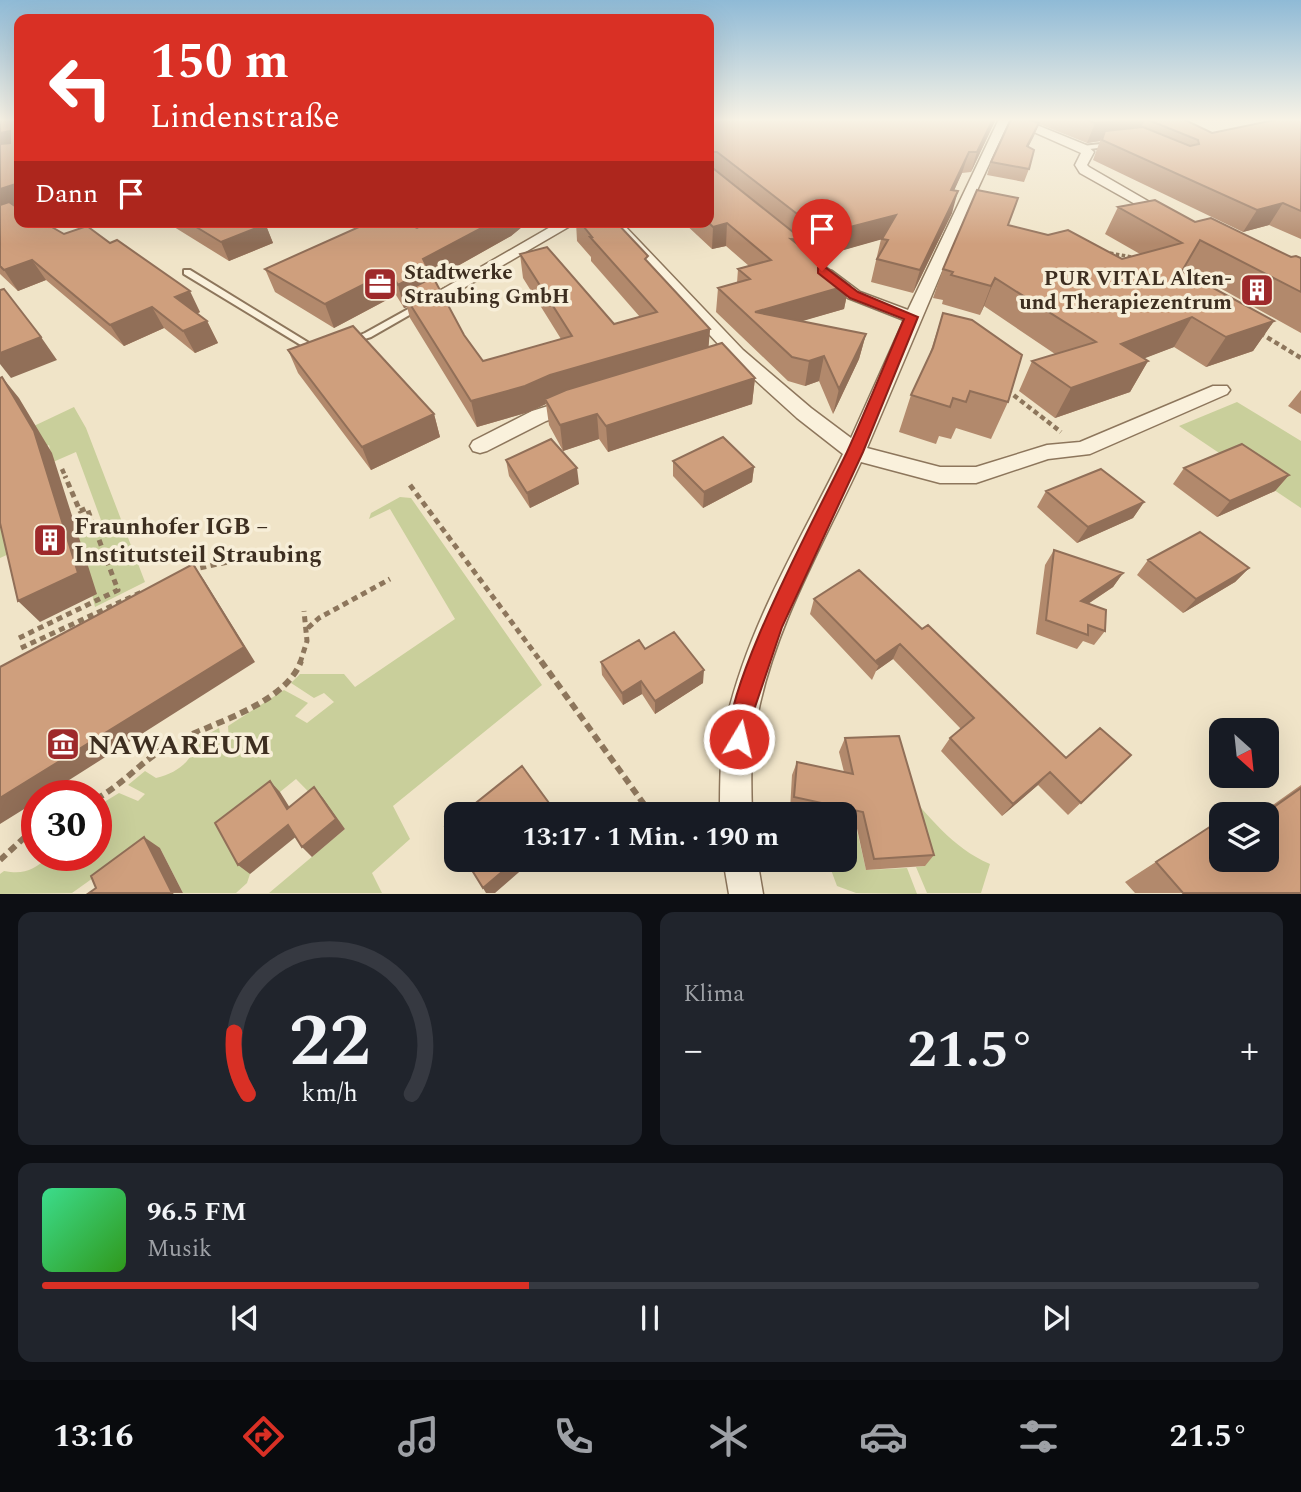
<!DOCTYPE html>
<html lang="de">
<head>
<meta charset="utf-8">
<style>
	body { margin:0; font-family:Spectral,serif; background:#20242c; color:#f1f3f6; height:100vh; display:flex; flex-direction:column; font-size:26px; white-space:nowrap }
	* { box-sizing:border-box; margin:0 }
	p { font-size:23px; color:#9ea1a6 }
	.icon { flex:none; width:38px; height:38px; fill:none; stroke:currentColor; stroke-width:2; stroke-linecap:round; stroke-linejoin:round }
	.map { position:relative; height:894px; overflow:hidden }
	.drawer { display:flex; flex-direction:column; gap:18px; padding:18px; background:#0d0f14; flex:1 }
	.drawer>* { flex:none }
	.hud { position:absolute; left:14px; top:14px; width:700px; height:214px; border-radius:14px; box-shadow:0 7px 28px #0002; background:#d93025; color:#fff; overflow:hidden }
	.needle { width:46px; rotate:153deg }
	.tools { position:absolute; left:1209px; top:718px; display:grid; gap:14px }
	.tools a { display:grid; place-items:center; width:70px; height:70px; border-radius:14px; background:#171b24; box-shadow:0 7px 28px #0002; font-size:35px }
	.speed { position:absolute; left:21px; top:780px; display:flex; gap:14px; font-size:35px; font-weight:700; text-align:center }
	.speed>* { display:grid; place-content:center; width:91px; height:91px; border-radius:50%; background:#171b24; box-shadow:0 7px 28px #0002; line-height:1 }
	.speed .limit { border:10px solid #d22; background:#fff; color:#111 }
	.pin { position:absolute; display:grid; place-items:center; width:60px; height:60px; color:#fff; margin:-72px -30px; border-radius:50% 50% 50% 0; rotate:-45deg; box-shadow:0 0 7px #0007 }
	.pin .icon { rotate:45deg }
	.me { position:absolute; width:77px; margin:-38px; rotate:9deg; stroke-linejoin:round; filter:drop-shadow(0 0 5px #0008) }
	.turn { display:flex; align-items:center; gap:24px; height:147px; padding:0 21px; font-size:32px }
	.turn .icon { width:91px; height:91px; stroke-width:2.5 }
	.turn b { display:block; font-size:49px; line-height:60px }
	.then { display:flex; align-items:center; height:66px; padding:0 21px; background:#0003; gap:14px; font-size:26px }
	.big { font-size:52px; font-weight:700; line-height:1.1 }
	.drawer .card { flex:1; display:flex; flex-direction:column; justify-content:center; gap:10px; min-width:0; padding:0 24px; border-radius:14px; background:#20242c }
	.drawer .dial { align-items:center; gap:0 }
	.dial svg { height:182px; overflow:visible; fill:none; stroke:#363941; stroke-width:7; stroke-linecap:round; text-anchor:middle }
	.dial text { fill:#f1f3f6; stroke:none }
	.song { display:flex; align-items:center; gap:21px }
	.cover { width:84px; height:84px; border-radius:10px; background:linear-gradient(135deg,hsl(150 70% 55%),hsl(110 70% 35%)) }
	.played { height:7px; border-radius:4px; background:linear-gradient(90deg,#d93025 40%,#363941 40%) }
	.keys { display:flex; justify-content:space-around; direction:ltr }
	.heat { display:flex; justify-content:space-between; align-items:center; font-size:38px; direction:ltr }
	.drawer .tiles { flex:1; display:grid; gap:18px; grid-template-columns:1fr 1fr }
	.card:last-child { grid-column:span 2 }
	.trip { position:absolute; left:444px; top:802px; width:413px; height:70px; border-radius:14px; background:#171b24; box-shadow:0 7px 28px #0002; font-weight:700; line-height:70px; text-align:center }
	.dock { display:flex; height:112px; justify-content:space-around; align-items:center; background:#090b0e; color:#9ea1a6 }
	.dock .icon { width:49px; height:49px }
	.dock .on { color:#d93025 }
	.dock b { font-size:32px; color:#f1f3f6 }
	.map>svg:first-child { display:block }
	.green { fill:#c9cf9b }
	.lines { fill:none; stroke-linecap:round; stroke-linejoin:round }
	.service-casing { stroke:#8d765c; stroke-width:4 }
	.minor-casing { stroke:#8d765c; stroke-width:3 }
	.path-far3 { stroke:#8d765c; stroke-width:3.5; stroke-dasharray:3.5 2.5; stroke-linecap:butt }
	.path-far2 { stroke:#8d765c; stroke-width:4.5; stroke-dasharray:5 3.5; stroke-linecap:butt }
	.path-far1 { stroke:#8d765c; stroke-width:5; stroke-dasharray:6 4.5; stroke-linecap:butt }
	.path { stroke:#8d765c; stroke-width:6; stroke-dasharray:8 5; stroke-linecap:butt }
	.service { fill:#faf1dc; fill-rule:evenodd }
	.minor { fill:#faf1dc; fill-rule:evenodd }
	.wall { fill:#b2896c }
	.shaded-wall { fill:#916f58 }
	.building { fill:#cf9f7d; stroke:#916f58; stroke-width:2 }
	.route { fill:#d93025; stroke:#8d1f18; stroke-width:2 }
	.labels { text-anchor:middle; stroke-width:7; stroke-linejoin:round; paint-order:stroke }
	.far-poi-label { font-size:21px; font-weight:bold; fill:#3d2e20; stroke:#f7eed8; text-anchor:start }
	.poi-label { font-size:24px; font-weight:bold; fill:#3d2e20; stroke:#f7eed8; text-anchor:start }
	.near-poi-label { font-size:28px; font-weight:bold; fill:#3d2e20; stroke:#f7eed8; text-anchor:start }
</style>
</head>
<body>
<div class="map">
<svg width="1301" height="894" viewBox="0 0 1301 894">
	<rect width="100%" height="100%" fill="#f0e4c8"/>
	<path class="green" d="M1237,402L1301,441V508L1179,426Z
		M74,407L86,428L145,582L95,607L77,531L101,520L76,452L53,462L49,445L1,463L22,548L0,558V442Z
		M400,497L411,498L542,685L393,806L410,839L372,873L382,893H269L345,829L296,779L223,838L250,874L247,883L236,893H183L160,848L100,873L72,893L0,894V874L4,871C24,875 34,870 49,856H96V807L119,793L138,801L145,794L128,785L145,771L156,778C179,772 191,762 199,739L219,728L222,743L229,740L228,726L284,690L308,703L295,716L307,723L334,702L324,693L314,698L291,683L300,674H344L355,687L455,619L390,509L369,519L371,513Z
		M902,786C930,817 951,847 990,864L981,893H927L916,867L925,866Z
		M845,822H855L866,870L907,868L917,894L856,893L837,886L827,859H845Z"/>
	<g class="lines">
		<g class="service-casing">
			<path id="service" d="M1111,143L1114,145L1113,146L1082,150L1079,148L1082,146Z
				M184,270H190L322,351L320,353H314L184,274Z
				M446,288H449L453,290L371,337L352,343L348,340L365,333Z"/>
		</g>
		<g class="minor-casing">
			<path id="minor" d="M999,119H1022L1086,145L1094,152L1087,165L1089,167L1172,215L1165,219L1160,218L1080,173L1075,165L1081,153L1009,121L967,212L867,448L940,467H976L1047,445L1080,442L1213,386H1227L1230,390L1227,394L1090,454L1048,459L976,483H940L861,462C823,545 774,627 757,718C750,750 751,782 752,814H720C720,781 720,750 727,718C749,624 801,539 843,454L797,418L731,358L606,222H621L743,350L811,408L851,438L904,320L848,298L818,274L826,269L832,271L860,292L908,310Z
				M559,222H577L455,293L449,295L441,290Z
				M574,398L581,399L584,404L581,409L546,421L487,451L480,453L473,451L470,446L473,441L532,411Z
				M723,859H757L763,894H729Z"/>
		</g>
		<path class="path-far3" d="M1104,252L1137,258"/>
		<path class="path-far2" d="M1260,333L1301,358
			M1007,390L1061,432
			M62,469L66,478"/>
		<path class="path-far1" d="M410,485L542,663
			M190,570L275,552
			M308,628L319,618L390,579
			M19,638L118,590L87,508L80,511L65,476
			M21,648L144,591
			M300,663L307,641L304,611"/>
		<path class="path" d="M541,661L651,814
			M96,799C122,785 141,762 166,747C205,724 284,707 301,661
			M0,860L37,826"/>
		<use href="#service" class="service"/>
		<use href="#minor" class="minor"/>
	</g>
	<path class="wall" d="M0,119L19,206L17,207L200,312L197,314L207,321L218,343L195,353L164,328L124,346L46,280L18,291L0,274Z
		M709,119H996L971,172L962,173L954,190L952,213L913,293L871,282L881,239L819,257L802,243V247L849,285L844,309L801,321L866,334L859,359L833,414L819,381L805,386L788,381L716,312L718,288L737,283L738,269L749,266L726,246L712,249L683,222H709Z
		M1011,119H1184L1185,120L1212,133L1301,119V239L1269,225L1243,232L1093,160L1100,141L1087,143L1039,124L1028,147L1029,169L1024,182L987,175L991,162Z
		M1118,207L1195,222L1291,257L1301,258V333L1184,268L1182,271L1274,321L1253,351L1206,367L1174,347L1144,358L1148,361L1130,392L1055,418L1019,391L1032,361L1055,354L984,306L980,315L942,304L943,300L933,298L943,269L1008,225L1122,259L1140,254L1105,234Z
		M166,222H283L267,228L273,243L229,261Z
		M428,222H528L511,236L434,279L464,335L483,361L561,339L523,278L520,254L614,324L640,317L591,261V257L577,241L576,222H616L648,262L710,329L708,347L755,378L752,404L608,452L599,439L563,451L549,425L546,404L529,412L477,427L410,318L407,307L404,308L396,295L334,328L275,292L265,269L417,228Z
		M943,313L1008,402L991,439L956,428L951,439L939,436L936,444L899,432L911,395L929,356Z
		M288,350L434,414L440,437L371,470L298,373Z
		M1301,390V414L1288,406Z
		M506,460L579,484L530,508L509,476Z
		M673,461L754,467L752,482L703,508L673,476Z
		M1184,468L1289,475L1275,491L1217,517L1173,484Z
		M1046,491L1144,502L1133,518L1077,543L1037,507Z
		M1054,550L1123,573L1113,587L1088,604L1105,631L1094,645L1083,641L1077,649L1036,634L1045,565Z
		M1148,560L1249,568L1235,582L1183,613L1137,575Z
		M814,599L922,629L1066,758L1131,755L1068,815L1038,785L1002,816L941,751L950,738L961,729L893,659L876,671L872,680L810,614Z
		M645,649L703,683L655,714L642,694L623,705L602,675L601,662Z
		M845,738L934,855L925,866L866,870L856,824L845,822V814H809L790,810L792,775L797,762L844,772L839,752Z
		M1301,785V893H1135L1125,882L1222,819V859L1267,814H1260Z"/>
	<path class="shaded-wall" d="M993,119H996L971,172L977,152Z
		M1139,119H1145L1136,138L1105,131L1100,141L1087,143L1095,123Z
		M1039,123L1034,136L1022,159L1027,146Z
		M10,131L19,147L0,153V133Z
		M969,152L962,173L945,211L951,190Z
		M19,183V206L4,211L0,215V189Z
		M958,191L952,213L913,293L920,270Z
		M1283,203L1269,225L1243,232L1257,210Z
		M896,215L890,237L819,257L823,234Z
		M251,222H283L267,228L273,243L229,261L221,242Z
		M493,222H528L511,236L431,281L403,293L407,307L404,308L398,285L423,259Z
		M727,223L726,246L712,249L713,227Z
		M32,260L46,280L18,291L4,270Z
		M390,271L396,295L334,328L325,304Z
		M995,278L984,306L980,315L991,286Z
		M849,285L844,309L765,332L755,312Z
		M190,291L200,312L186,318L175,297Z
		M152,307L164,328L124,346L110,325Z
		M1192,317L1174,347L1104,374L1121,344Z
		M207,321L218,343L195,353L183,331Z
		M1274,321L1253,351L1206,367L1226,337Z
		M710,329L708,354L545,399L546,404L529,412L477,427L471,401L550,375Z
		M866,334L859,359L833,414L839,389Z
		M41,337L57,360L11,378L0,364V353Z
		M824,356L819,381L805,386L809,361Z
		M1148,361L1130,392L1055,418L1071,388Z
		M2,377L19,398L52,453L97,594L40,622L18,601Z
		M755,378L752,404L608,452L606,426Z
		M434,414L440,437L371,470L362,447Z
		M597,414L599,439L563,451L560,425Z
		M754,467L752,482L703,508L704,492Z
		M577,468L579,484L530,508L527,493Z
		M1289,475L1275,491L1217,517L1230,501Z
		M1144,502L1133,518L1077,543L1088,527Z
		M193,564L204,580L255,662L44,796H37V801L0,824V798Z
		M1249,568L1235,582L1183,613L1196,599Z
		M1123,573L1113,587L1071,615L1081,601Z
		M900,644L893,659L876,671L879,665L877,660Z
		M704,670L703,683L655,714V701Z
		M641,681L642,694L623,705L622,693Z
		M1050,772L1038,785L1002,816L1013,804Z
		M270,781L280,792L297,819L287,809Z
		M314,787L323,798L345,829L312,857L302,847Z
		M288,825L298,835L250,874L238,865Z
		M144,837L160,848L183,893H172Z
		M517,859H534L495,893H486L483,888Z"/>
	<path class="building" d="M0,119H19V183L0,189V144L10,143V131L0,133Z
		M709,119H993L977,152H969L951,190L958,191L920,270L877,259L888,240L882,239L896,215L823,234L717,152H709Z
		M1011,119H1027L1039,123L1027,146L1034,150L1029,169L991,162Z
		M1084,119H1139L1095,123Z
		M1146,119H1184L1185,120L1212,133L1279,119H1301V211L1283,203L1257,210L1102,140L1105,131L1143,127L1190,146L1199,144L1198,140Z
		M709,165L803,240L791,239L849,285L755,312L866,334L839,389L824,356L809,361L792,357L718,288L750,279L738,269L771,260L727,223L713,227L708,222Z
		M977,190L1018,198L1008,225L1048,235L1068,230L1122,259L1182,243L1118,207L1155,200L1195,222L1211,218L1291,257L1296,256L1301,258V292L1200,240L1182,271L1274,321L1226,337L1192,317L1121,344L1148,361L1071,388L1032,361L1096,342L995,278L991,286L951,275L953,272L943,269Z
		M9,202L19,209V222H43L64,234L87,226L110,243L117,240L190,291L175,297L207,321L183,331L152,307L110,325L32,260L4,270L0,266V205Z
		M188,222H262L266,224L221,242Z
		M370,222H404L417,228L428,222H493L423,259L428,269L398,285L390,271L325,304L265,269Z
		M580,222H616L648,256L645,259L710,329L550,375L525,386L471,401L403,293L433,277L464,335L483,361L572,336L520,254L547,247L614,324L657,312L590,237H592Z
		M4,289L41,337L0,353V290Z
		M943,313L972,320L1022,355L1008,402L970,391L966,402L953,398L950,407L911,395L933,348Z
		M353,326L434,414L362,447L288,350Z
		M722,343L755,378L606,426L597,414L560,425L545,399L566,390Z
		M2,377L34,431L78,573L18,601L0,523V378Z
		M723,437L754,467L704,492L673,461Z
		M551,439L577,468L527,493L506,460Z
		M1242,444L1289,475L1230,501L1184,468Z
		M1101,469L1144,502L1088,527L1046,491Z
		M1200,532L1249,568L1196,599L1148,560Z
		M1054,550L1123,573L1081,601L1106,610L1105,631L1088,625V635L1046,620Z
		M193,564L244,647L0,798V667Z
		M859,570L922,629L928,625L1066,758L1100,728L1131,755L1081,803L1050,772L1013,804L950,738L974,718L900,644L877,660L879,665L814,599Z
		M674,632L704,670L655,701L641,681L622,693L601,662L639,640L645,649Z
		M899,736L934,855L874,859L863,812L794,797L797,762L853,774L845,738Z
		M522,766L557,814H462Z
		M270,781L287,809L314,787L336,819L302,847L288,825L238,865L215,823Z
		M1301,788V893H1183L1156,862L1222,819V859H1267V814H1264Z
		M457,818V846L445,827Z
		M144,837L172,893H89L96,888L91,876Z
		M465,859H517L483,888Z"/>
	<linearGradient id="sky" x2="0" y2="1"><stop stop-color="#8fbad6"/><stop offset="0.49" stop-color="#f8f3e6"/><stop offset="1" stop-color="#f8f3e6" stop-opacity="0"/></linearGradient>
	<rect width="1301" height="244" fill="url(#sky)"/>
	<path class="route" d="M818,268H826L858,292L918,317L863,452L782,627L753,713L747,747L739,750L731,747C713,704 824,501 847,452C867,408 885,363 904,319L850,298L818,273Z"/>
	<defs>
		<g id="office-square" transform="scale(1.75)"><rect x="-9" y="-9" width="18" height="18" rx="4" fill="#9e2a2b" stroke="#f7eed8"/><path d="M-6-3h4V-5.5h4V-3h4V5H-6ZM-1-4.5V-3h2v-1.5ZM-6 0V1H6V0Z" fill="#fff"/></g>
		<g id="building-square" transform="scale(1.75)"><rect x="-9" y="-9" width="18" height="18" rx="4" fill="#9e2a2b" stroke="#f7eed8"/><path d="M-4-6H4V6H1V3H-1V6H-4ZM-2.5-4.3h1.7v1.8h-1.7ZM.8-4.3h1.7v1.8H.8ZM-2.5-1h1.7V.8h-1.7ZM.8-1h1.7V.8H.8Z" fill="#fff"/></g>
		<g id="museum-square" transform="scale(1.75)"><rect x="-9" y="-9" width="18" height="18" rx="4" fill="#9e2a2b" stroke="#f7eed8"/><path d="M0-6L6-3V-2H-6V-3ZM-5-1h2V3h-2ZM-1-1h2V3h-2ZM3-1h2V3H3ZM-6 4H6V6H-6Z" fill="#fff"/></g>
	</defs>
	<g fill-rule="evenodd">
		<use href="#office-square" x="380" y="284"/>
		<use href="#building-square" x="1257" y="290"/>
		<use href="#building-square" x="50" y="540"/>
		<use href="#museum-square" x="63" y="744"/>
	</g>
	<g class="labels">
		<g class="far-poi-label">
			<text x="404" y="279">Stadtwerke<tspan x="404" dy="24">Straubing GmbH</tspan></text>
			<text x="1232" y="285" text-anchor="end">PUR VITAL Alten-<tspan x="1232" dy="24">und Therapiezentrum</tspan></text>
		</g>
		<g class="poi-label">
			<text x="74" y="534">Fraunhofer IGB –<tspan x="74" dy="28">Institutsteil Straubing</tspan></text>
		</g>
		<g class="near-poi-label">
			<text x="88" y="754">NAWAREUM</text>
		</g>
	</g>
</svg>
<div class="tools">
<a><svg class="needle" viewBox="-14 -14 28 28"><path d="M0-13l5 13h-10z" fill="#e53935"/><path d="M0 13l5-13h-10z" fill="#9ea1a6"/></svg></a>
<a><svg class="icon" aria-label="layers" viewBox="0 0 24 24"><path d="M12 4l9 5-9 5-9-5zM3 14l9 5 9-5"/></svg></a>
</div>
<div class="speed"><div class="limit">30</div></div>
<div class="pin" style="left:822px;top:271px;background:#d93025"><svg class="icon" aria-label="arrive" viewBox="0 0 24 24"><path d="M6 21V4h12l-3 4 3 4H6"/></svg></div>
<svg class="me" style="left:739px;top:739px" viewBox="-20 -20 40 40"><circle r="17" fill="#d93025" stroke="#fff" stroke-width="3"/><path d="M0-11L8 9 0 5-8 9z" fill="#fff"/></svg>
<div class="trip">13:17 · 1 Min. · 190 m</div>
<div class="hud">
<div class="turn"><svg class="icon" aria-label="left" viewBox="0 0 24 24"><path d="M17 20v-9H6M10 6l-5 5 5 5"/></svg><div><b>150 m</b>Lindenstraße</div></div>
<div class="then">Dann<svg class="icon" aria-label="arrive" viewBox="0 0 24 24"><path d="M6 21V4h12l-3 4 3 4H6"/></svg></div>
</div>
</div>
<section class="drawer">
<div class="tiles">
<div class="card dial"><svg viewBox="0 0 100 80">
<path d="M14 69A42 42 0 1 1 86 69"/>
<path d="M14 69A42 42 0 0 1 8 42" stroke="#d93025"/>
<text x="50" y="56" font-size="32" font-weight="700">22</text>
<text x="50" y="72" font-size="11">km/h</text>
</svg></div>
<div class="card"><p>Klima</p>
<div class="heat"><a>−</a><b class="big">21.5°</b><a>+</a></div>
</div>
<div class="card">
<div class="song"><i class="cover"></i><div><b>96.5 FM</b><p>Musik</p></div></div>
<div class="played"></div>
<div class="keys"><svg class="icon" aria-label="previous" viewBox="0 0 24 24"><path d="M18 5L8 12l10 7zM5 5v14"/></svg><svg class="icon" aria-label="pause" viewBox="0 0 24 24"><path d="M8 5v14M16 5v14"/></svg><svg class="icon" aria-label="next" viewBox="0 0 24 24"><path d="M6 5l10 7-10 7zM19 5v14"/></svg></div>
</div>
</div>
</section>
<nav class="dock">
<b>13:16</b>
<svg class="icon on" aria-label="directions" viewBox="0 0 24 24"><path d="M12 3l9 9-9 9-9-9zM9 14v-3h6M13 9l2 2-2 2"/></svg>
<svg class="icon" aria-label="music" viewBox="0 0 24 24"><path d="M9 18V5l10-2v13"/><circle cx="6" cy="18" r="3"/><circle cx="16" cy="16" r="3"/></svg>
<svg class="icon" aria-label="phone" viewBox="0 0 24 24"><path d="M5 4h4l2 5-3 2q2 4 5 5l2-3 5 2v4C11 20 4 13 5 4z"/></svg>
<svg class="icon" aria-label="climate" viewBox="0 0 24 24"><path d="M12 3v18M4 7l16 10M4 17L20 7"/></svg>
<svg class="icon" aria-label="car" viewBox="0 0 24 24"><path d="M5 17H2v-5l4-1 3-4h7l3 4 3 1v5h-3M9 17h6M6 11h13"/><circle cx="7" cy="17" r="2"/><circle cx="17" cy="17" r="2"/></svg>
<svg class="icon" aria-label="filters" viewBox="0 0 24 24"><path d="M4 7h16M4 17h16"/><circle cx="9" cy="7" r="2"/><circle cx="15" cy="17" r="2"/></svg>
<b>21.5°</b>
</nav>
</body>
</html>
